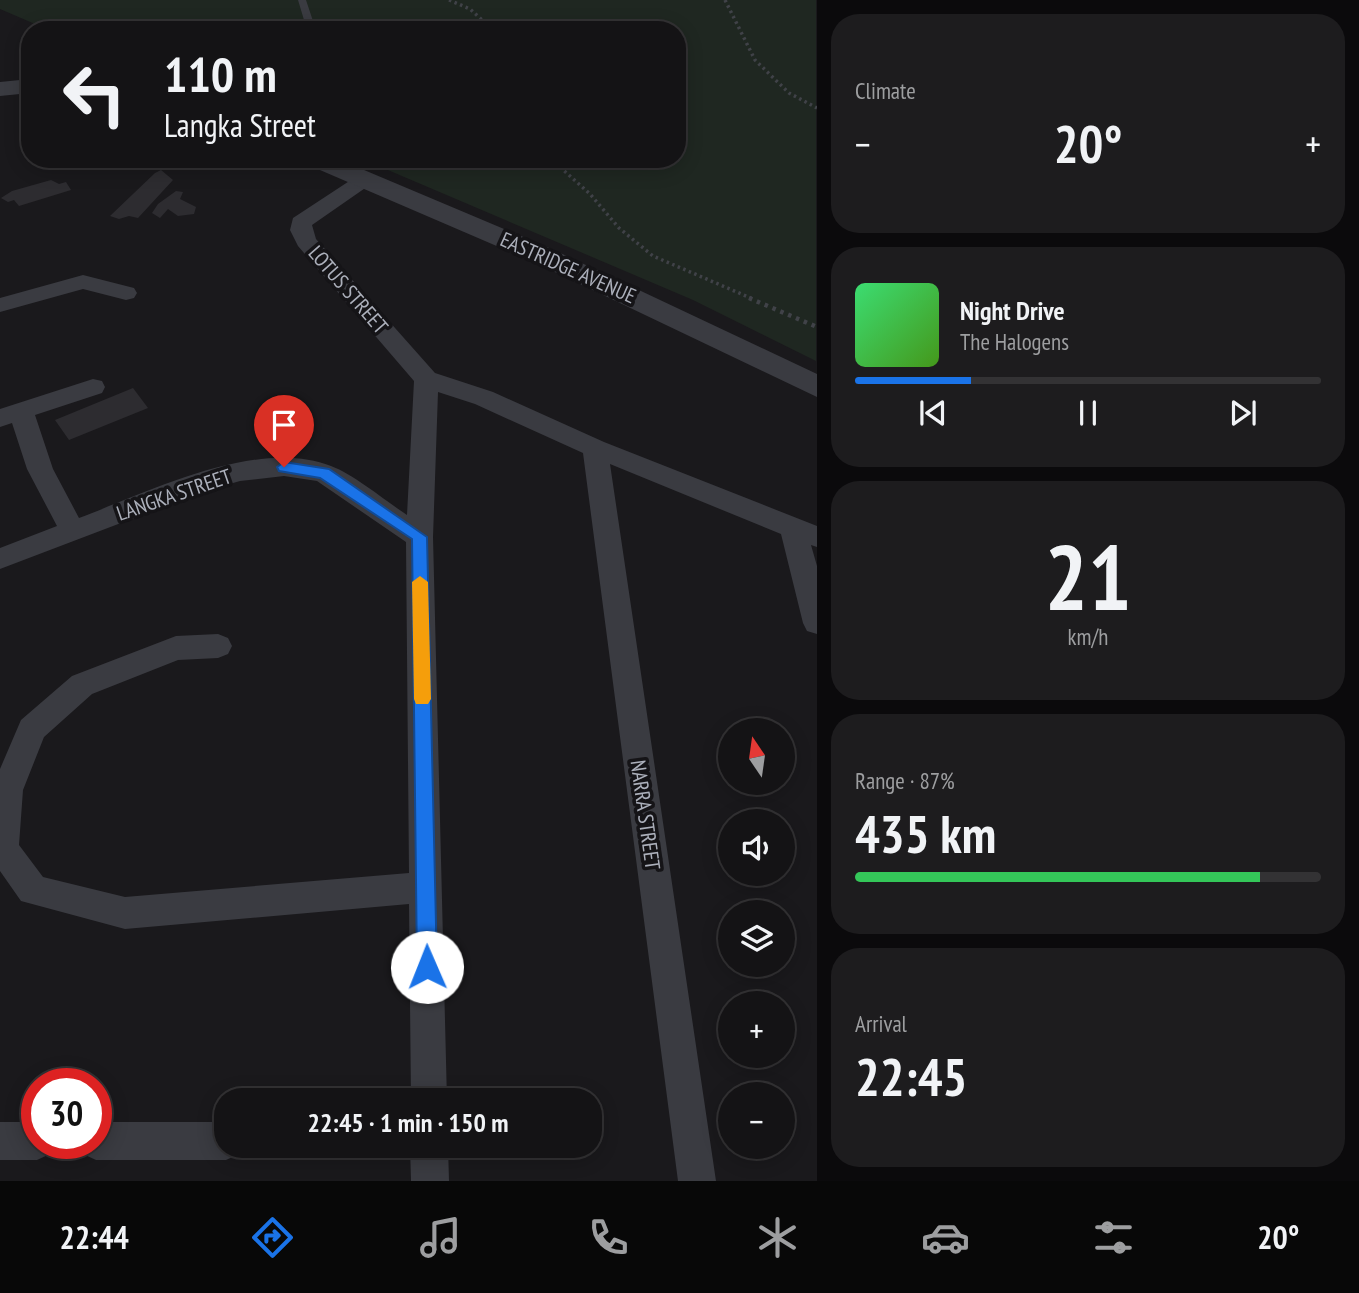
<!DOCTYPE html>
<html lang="en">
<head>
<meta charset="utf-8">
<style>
	body { margin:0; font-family:"PT Sans Narrow",sans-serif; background:#1d1c1e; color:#f1f3f6; height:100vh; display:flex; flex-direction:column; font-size:26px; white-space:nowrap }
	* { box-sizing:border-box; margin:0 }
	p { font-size:23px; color:#9d9ea0 }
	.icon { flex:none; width:38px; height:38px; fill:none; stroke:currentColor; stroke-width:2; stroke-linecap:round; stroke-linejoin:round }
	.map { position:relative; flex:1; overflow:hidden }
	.details { display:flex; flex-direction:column; gap:14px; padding:14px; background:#0b0a0c; width:542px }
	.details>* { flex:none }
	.guide { position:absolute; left:21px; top:21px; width:665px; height:147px; border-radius:28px; box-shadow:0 4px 18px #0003,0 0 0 2px #333234; background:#141315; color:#f1f3f6; overflow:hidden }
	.needle { width:46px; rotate:347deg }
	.tools { position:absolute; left:718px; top:718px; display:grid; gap:14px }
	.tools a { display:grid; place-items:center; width:77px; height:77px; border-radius:50%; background:#141315; box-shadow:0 4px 18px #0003,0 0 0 2px #333234; font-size:35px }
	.speed { position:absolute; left:21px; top:1068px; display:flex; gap:14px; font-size:35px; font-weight:700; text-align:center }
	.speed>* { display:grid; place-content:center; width:91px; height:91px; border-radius:50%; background:#141315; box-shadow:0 4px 18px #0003,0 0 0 2px #333234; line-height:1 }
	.speed .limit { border:10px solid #d22; background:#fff; color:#111 }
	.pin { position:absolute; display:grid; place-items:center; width:60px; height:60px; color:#fff; margin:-72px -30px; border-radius:50% 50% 50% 0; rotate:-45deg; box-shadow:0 0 7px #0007 }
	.pin .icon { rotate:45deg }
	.me { position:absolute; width:77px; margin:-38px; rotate:359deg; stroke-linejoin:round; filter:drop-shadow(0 0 5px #0008) }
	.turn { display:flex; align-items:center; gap:24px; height:147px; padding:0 28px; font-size:32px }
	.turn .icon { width:91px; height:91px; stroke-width:2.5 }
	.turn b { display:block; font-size:49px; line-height:60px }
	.big { font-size:52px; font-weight:700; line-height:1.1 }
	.details .card { flex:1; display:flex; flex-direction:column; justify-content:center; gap:10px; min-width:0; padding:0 24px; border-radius:28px; background:#1d1c1e }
	.details .dial { align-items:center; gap:0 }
	.dial b { font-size:91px; line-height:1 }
	.song { display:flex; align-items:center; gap:21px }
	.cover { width:84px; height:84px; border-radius:10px; background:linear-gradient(135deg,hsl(140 70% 55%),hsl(100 70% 35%)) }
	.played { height:7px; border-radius:4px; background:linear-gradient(90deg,#1a73e8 25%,#333234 25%) }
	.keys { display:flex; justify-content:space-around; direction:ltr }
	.heat { display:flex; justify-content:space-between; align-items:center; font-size:38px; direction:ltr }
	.charge { height:10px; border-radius:5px; background:linear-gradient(90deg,#34c759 87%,#333234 0) }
	.trip { position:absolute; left:214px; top:1088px; width:388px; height:70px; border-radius:28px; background:#141315; box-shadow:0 4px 18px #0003,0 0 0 2px #333234; font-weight:700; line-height:70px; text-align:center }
	.tab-bar { display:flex; height:112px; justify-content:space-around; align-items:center; background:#080808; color:#9d9ea0 }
	.tab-bar .icon { width:49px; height:49px }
	.tab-bar .on { color:#1a73e8 }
	.tab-bar b { font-size:32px; color:#f1f3f6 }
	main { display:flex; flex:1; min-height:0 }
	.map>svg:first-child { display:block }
	.green { fill:#1f2721 }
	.building { fill:#2d2c30 }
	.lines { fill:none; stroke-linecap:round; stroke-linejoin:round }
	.path-far1 { stroke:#404248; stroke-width:3.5; stroke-dasharray:2.5 3.5; stroke-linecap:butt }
	.path { stroke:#404248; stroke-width:4.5; stroke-dasharray:3.5 5; stroke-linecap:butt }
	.service { fill:#3a3b41; fill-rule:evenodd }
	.minor { fill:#3a3b41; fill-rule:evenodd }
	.tertiary { fill:#3a3b41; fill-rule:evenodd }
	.route { fill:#1a73e8; stroke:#114b97; stroke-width:2 }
	.slow { fill:#f59e0b }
	.labels { text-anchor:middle; stroke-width:7; stroke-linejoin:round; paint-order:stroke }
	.street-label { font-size:21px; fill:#acb0bb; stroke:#151417 }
</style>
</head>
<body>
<main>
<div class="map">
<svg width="817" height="1181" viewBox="0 0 817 1181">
	<rect width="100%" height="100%" fill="#1a191c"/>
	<path class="green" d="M0,0H816V361L693,300L362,159H677V30H49L0,9Z"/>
	<path class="building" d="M161,170L173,180L138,218L129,216L119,219L110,216L155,173Z
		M51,180L59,184L66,182L71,190L19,206L14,200L8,202L1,198L12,191Z
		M176,191L183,192L180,199L196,207L194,214L178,216L168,209L160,218L152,213L158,204Z
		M133,388L148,408L69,440L55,420Z"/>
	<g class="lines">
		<path class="path-far1" d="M449,0L470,9L482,20L477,30
			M725,0L755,60L789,93L817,108
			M551,159L590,194L619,228L653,256L753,299"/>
		<path class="path" d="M749,298L817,327"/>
		<path class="service" d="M298,0H306L316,30H307Z
			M344,159H354V176L350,177L345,174Z"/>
		<path class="minor" d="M364,174L371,176L374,180L371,184L312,225L316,239L435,373L493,392L604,442L817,526V547L811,545L817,566V634L807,631L803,623L781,534L610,464L716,1181H678L583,453L475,404L438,392L433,537L447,1101H411L409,904L125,929L21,901L0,871V769L21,720L72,676L176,636L218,634L228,638L232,646L228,654L218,658L178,660L92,694L44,737L23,790L19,845L43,877L125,897L409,873L406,542L317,481L284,476L240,481L205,491L0,569V548L57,526L27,469L12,423L0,427V409L93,379L102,381L105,387L102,393L35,415L53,469L79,518C149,492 256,437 331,466C355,475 384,500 407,515L414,381L298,246L290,230L293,218L357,176Z
			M83,275L134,288L137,293L134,298L126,300L83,289L0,312V298Z
			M0,1122H37V1143H55L50,1154L37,1160H0Z
			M96,1122H226V1146H243L239,1154L226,1160H96L83,1154L78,1143H96Z
			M410,1146H448L449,1181H411Z"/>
		<path class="tertiary" d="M30,79V93L0,96V82Z
			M302,159H338L554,250L817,374V397L534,262L306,164Z"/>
	</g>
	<path class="route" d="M284,462L329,469L427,537L437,967L434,974L427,977L420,974L417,967L412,539L320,478L279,471L277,467Z"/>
	<path class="slow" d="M420,576L428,582L431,699L428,704H416L414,699L412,582Z"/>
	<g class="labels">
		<g class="street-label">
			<text transform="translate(568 268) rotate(24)" y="7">EASTRIDGE AVENUE</text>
			<text transform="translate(348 290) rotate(49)" y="7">LOTUS STREET</text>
			<text transform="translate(174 495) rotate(-19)" y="7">LANGKA STREET</text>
			<text transform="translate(645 815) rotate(82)" y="7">NARRA STREET</text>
		</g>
	</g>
</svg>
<div class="tools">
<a><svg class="needle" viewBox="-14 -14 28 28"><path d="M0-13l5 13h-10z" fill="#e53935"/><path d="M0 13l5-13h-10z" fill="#9d9ea0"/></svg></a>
<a><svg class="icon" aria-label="sound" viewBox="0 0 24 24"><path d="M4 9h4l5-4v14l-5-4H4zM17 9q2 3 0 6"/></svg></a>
<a><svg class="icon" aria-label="layers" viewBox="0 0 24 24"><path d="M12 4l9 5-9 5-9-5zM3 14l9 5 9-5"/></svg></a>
<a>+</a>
<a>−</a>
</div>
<div class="speed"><div class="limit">30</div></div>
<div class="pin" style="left:284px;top:467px;background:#d93025"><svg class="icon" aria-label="arrive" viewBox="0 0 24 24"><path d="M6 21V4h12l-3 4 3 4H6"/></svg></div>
<svg class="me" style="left:427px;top:967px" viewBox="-20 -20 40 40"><circle r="19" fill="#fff"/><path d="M0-13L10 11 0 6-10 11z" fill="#1a73e8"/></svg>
<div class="trip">22:45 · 1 min · 150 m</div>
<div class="guide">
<div class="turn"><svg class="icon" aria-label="left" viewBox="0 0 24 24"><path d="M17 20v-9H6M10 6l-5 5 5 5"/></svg><div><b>110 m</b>Langka Street</div></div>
</div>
</div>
<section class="details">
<div class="card"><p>Climate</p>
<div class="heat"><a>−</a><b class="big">20°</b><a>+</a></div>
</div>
<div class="card">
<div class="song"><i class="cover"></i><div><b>Night Drive</b><p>The Halogens</p></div></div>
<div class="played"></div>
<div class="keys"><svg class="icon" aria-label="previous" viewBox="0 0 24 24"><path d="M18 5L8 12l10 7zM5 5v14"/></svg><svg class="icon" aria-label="pause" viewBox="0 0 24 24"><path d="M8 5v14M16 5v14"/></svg><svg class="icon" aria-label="next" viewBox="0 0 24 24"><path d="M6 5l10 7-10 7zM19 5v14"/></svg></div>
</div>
<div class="card dial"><b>21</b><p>km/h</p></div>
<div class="card"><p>Range · 87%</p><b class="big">435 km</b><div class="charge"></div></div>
<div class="card"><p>Arrival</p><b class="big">22:45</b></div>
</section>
</main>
<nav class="tab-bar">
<b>22:44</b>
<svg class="icon on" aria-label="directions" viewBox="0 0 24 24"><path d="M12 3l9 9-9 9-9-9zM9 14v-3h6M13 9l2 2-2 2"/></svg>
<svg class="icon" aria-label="music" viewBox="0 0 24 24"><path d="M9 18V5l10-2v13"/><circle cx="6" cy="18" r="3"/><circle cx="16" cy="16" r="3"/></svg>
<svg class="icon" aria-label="phone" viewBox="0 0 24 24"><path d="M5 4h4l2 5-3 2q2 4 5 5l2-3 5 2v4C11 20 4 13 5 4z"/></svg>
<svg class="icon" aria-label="climate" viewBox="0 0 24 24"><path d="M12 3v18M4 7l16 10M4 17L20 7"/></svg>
<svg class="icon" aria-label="car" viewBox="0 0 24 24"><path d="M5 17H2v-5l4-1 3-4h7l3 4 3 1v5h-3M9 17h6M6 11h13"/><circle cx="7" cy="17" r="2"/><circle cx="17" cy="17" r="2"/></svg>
<svg class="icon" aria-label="filters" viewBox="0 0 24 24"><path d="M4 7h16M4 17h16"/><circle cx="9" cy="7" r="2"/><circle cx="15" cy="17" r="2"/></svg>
<b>20°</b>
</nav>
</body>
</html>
